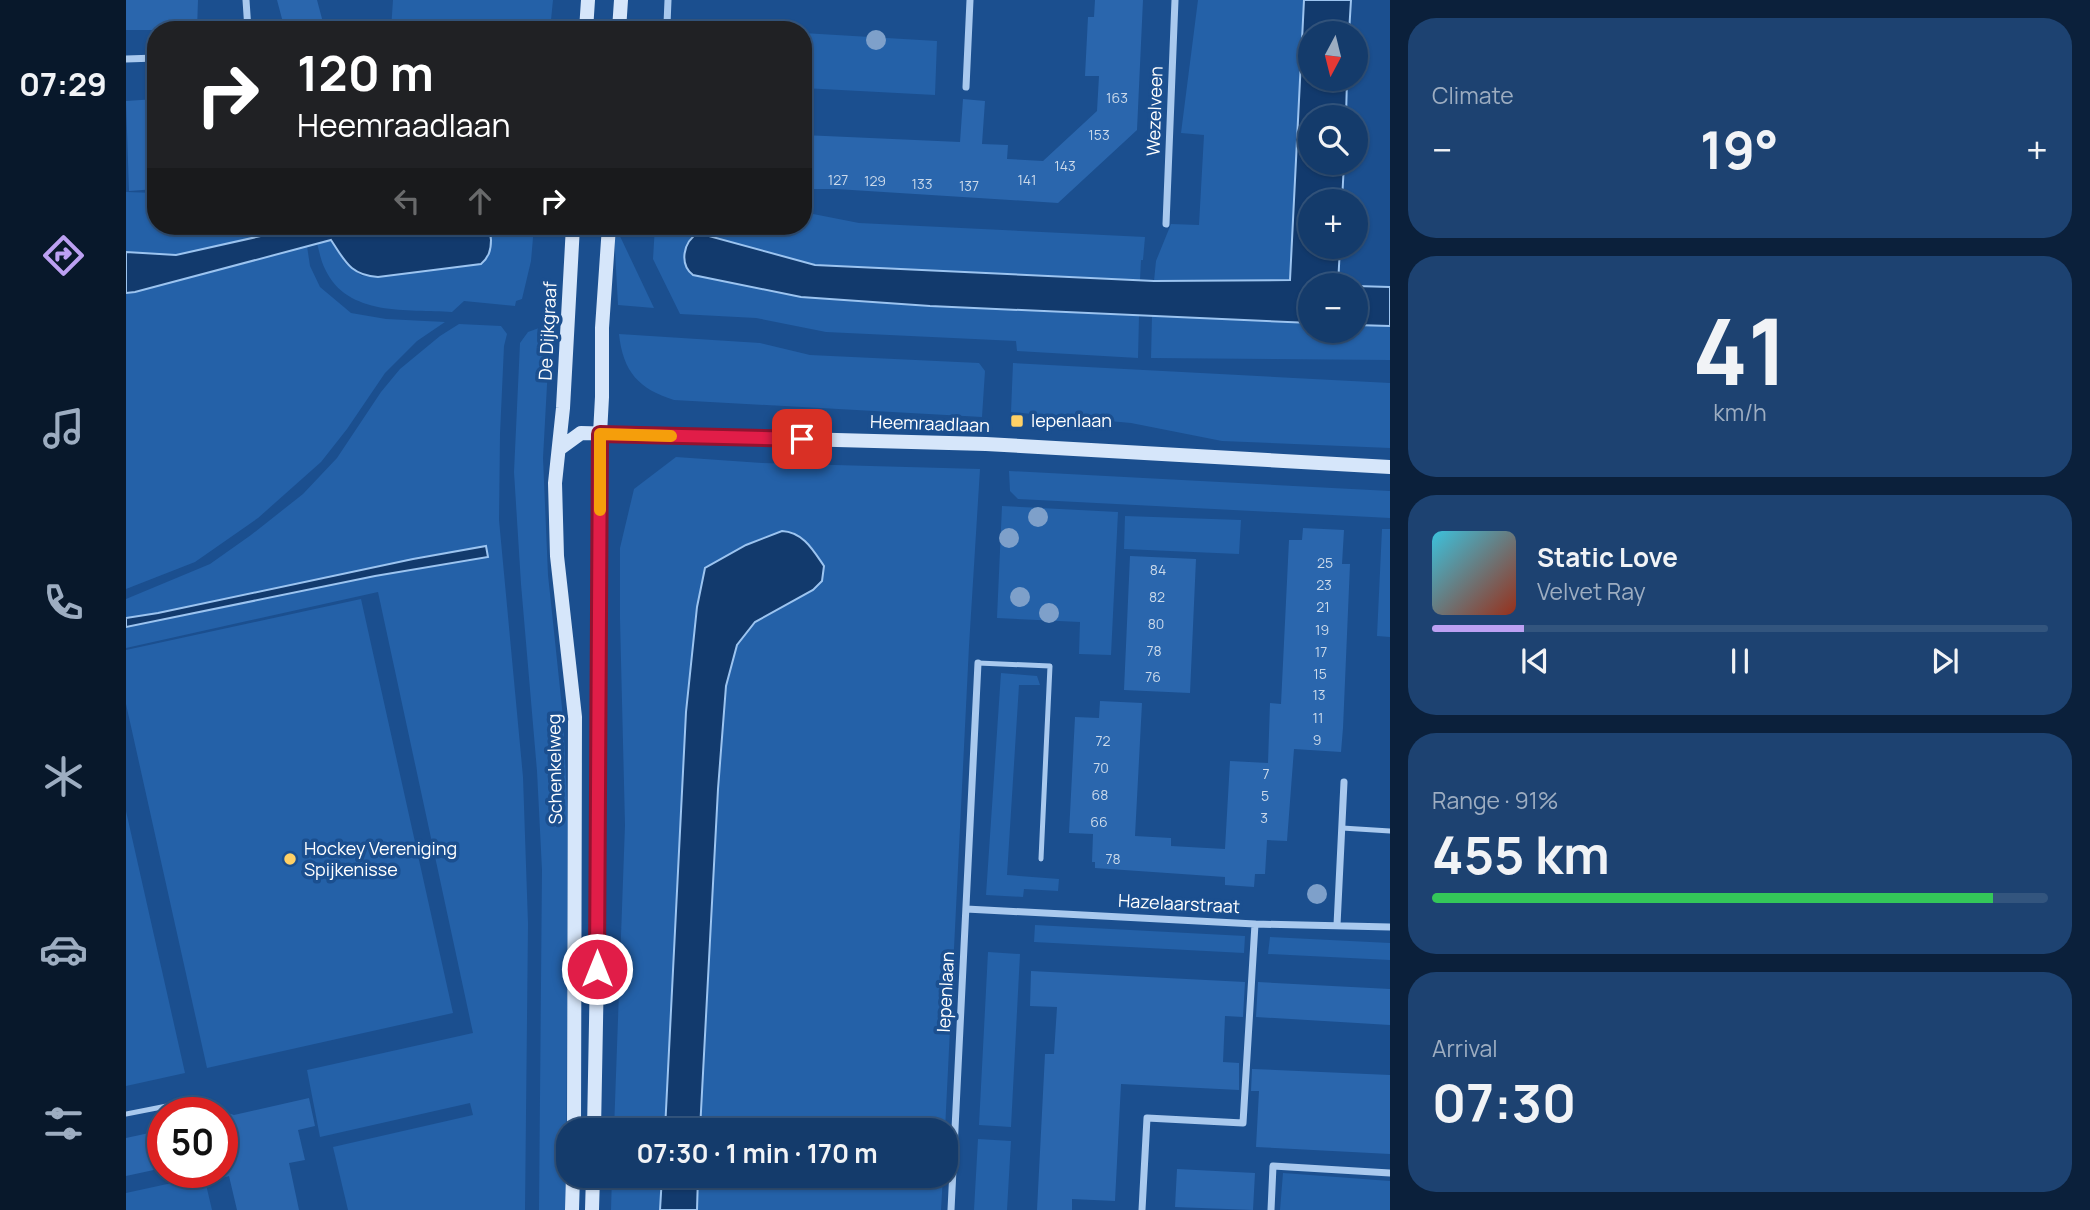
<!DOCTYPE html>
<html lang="en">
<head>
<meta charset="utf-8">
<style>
	body { margin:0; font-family:Manrope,sans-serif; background:#1d4271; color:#f1f3f6; height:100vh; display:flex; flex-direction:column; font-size:26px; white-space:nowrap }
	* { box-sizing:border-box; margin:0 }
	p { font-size:23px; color:#9dadc1 }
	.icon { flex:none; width:38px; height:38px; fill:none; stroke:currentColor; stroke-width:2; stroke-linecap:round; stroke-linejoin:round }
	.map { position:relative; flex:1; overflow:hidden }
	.side { display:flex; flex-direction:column; gap:18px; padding:18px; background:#0b203b; width:700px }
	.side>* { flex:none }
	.guide { position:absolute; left:21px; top:21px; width:665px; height:214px; border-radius:28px; box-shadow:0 2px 5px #0004,0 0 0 2px #33557e; background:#202124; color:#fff; overflow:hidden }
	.needle { width:46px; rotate:187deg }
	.fabs { position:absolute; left:1172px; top:21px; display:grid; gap:14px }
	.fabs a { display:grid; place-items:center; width:70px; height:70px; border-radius:50%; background:#143b6b; box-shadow:0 2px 5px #0004,0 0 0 2px #33557e; font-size:35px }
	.speed { position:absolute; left:21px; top:1097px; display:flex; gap:14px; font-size:35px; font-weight:700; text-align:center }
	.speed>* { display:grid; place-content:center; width:91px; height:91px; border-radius:50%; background:#143b6b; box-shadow:0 2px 5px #0004,0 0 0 2px #33557e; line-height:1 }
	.speed .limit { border:10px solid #d22; background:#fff; color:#111 }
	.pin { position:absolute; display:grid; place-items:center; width:60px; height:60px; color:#fff; margin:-30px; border-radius:14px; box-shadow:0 4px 10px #0006 }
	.me { position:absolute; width:77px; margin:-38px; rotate:0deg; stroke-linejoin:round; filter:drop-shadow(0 0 5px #0008) }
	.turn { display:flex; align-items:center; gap:24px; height:147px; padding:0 35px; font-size:32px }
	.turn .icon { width:91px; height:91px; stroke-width:2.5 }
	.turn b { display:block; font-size:49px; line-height:60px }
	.lanes { display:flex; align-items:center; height:66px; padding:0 35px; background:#0003; justify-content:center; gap:35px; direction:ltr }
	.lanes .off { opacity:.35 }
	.big { font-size:52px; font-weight:700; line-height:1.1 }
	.side .tile { flex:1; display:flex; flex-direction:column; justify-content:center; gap:10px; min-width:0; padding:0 24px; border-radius:28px; background:#1d4271 }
	.side .dial { align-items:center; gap:0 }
	.dial b { font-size:91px; line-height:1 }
	.song { display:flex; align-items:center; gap:21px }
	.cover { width:84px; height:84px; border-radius:10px; background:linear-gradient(135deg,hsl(190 70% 55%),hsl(10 70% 35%)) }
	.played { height:7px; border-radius:4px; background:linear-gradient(90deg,#bca0f2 15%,#33557e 15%) }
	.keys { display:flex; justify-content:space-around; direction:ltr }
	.heat { display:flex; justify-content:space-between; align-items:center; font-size:38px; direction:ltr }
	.charge { height:10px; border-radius:5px; background:linear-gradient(90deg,#34c759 91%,#33557e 0) }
	.trip { position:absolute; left:430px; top:1118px; width:402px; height:70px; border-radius:28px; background:#143b6b; box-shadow:0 2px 5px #0004,0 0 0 2px #33557e; font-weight:700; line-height:70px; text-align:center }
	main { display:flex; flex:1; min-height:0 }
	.dock { display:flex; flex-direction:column; width:126px; justify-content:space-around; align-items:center; background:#08182b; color:#9dadc1 }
	.dock .icon { width:49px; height:49px }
	.dock .selected { color:#bca0f2 }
	.dock b { font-size:32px; color:#f1f3f6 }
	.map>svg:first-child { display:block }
	.green { fill:#2461a8 }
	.water { fill:#123a6d; stroke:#9cc4f0; stroke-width:2 }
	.building { fill:#2a66ad }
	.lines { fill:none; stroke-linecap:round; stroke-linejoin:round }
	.lane { stroke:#a9c9ee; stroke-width:5 }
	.street { stroke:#a9c9ee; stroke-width:7 }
	.secondary { stroke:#d6e6fa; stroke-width:14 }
	.tree { fill:#7ea0ca }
	.route-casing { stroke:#92132f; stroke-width:18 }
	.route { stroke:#e11d48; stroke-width:12 }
	.slow { stroke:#f59e0b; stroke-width:12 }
	.poi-dot { fill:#ffd166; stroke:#1b4f8f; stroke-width:2.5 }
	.labels { text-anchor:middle; stroke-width:7; stroke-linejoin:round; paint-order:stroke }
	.number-label { font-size:14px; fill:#cad9ea }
	.street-label { font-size:18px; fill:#fff; stroke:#1b4f8f }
	.poi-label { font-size:18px; fill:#fff; stroke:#1b4f8f; text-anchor:start }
</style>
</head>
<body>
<main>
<nav class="dock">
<b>07:29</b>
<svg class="icon selected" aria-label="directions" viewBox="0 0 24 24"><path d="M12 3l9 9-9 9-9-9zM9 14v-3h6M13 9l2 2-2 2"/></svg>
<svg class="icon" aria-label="music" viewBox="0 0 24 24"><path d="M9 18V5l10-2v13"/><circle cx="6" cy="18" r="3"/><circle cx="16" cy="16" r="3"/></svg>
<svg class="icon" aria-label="phone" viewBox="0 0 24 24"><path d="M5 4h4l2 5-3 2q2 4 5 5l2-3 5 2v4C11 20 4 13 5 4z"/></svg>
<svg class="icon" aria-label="climate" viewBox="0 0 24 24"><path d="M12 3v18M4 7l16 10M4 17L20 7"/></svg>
<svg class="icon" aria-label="car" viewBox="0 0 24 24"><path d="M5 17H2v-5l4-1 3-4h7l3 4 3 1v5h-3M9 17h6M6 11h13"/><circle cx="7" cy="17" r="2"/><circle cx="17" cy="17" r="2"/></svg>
<svg class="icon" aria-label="filters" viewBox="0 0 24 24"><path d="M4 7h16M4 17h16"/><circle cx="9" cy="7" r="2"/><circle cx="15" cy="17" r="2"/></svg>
</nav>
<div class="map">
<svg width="1264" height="1210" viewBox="0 0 1264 1210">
	<rect width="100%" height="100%" fill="#1b4f8f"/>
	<path class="green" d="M267,0H427L424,30H265Z
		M1072,0H1178L1164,280L1028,281L1030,261L1045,224L1073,225L1078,135L1055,133Z
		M677,33L811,41L809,95L677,88Z
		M0,192L30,193V226H169L144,234L50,255L0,252Z
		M677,212L733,223L1019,237L1017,260H1015L1014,280L689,265L572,234L675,297L804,306L1013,316L1012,358L891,351L890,341L700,332L630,318L554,314L527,259L529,226H677Z
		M354,226H408L405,261L396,299L390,301L389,306L338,301L326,312C282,309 221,317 199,269C195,261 193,251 191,243L205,240L219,263L236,276L361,258C366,247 369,230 354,226Z
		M488,232H492L528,308L492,305Z
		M181,246L184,266L194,287L225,313L260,319L319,322L291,341L259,373L221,429L195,462L132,518L69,562L0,589V293L9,292Z
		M1026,316L1185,323V331H1230V325L1264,326V360L1025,358Z
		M333,324L375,326L381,334L378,346L374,434L373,520L397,777L402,924L399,1210H222L207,1147L347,1115L344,1103L194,1137L181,1070L347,1033L252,592L0,648V627L249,576L361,557L360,547L287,559L32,613L0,618V599L84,564L125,535L177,494L211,458L255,392L274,369L314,336Z
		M413,328L424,330L417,458L422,575L437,717L442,821L440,1210H413L416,870L411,771L395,584L388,472L394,343L402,332Z
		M493,334L634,343L684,355L853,363L859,371L856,417L548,400C513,389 497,372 493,334Z
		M887,363L1264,383V448L1096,441L1005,423L885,412Z
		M550,457L636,463L854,469L843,646L819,1130H574L592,789L600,686L611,645L629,622L686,590L696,581L698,565L667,532C636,531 605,554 579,569L571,607L560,712L539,1130H488L499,825L494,619V548L508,489Z
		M883,471L1264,491V518L892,499L884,491Z
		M876,506L992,512L985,655L953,654L954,622L871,618Z
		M999,516L1115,520L1113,554L998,549Z
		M1256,529H1264V637L1251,636Z
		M235,599L327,1013L81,1068L0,704V650Z
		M875,673L911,676L914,685H893L881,875L933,879L932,891L898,889L897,897L860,895Z
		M0,811L59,1073L0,1086Z
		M909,925L1119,936L1118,953L908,942Z
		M1144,937L1264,943V960L1142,954Z
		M862,952L894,954L885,1127L853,1125Z
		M852,1139L885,1141L881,1210H848Z
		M1157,1173L1264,1181V1210H1154Z
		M78,1176L86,1210H0V1193Z
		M486,1176H536L534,1210H485Z
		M572,1176H817L815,1210H571Z"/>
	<path class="water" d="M1178,0H1225L1223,33H1185V79H1221L1220,117H1185V163H1218L1216,201H1185V247H1214L1212,285H1217H1185V323L804,306L675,297L567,275C553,264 557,242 572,233L689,265L1028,281L1164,280Z
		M169,226H282C302,248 364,205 365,240C365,250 363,257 355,264L252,277C224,275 219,261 205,240L9,292L0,293V252L50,255L144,234Z
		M1230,286L1264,287V326L1230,325Z
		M656,531C677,532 687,550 698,566L696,581L687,590L629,622L611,645L600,686L592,789L574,1130H539L560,712L571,607L579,568L620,545Z
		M360,546L362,557L249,576L0,627V618L32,613L287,559Z
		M536,1176H572L571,1210H534Z"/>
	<path class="building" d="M0,0H72L71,30H0Z
		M151,0H191L199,30H159Z
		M969,0H1017L1011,130L932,203L710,189H677V135L834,142L837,99L859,101L856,144L882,145L881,159L917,161L971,111L973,76H959L962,17H968Z
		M30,99V189L3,191L0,101Z
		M1177,528L1218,530L1216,564H1224L1217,728L1215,752L1168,749L1161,841L1141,840L1139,874H1129L1128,887L1099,885V877L969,868V862H966L967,834L943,833L949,717L973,718L974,701L1016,703L1009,836L1045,838V846L1099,849L1104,761L1142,763L1144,703L1155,704L1163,540H1176Z
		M1004,556L1070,559L1064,693L998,690Z
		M905,971L1119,982L1117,1017L1099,1016L1097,1062L1113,1063V1090L995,1084L989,1201L946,1199V1210H911L919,1054H928L931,1007L904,1006Z
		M1132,982L1264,989V1025L1130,1017Z
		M1126,1069L1264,1075V1154L1130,1147L1133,1091H1125Z
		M183,1098L189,1126L172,1130L179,1160L163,1163L173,1210H111L103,1176L96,1178V1111L108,1115Z
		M37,1130V1168L0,1176V1138Z
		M1051,1169L1129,1173L1127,1210L1049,1207Z"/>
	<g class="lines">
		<path class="lane" d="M852,663L924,666L915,859
			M1216,828L1264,831
			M0,1114L46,1105"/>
		<path class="street" d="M120,0L122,30
			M542,0L541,24L661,28
			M0,59L30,58
			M840,87L844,0
			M1040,224L1049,0
			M840,909L1129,924L1264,927
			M1211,925L1218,782
			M825,1210L852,663
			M1016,1210L1021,1118L1117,1123L1129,924
			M1145,1210L1147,1166L1264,1173"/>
		<path class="secondary" d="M460,30L462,0
			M493,30L495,0
			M447,226L437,408L429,483L431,556L449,717L448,1130
			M433,449L455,433L860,444L1264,467
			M468,1130L471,969L474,434L476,397V328L483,226
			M446,1210L447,1176
			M466,1210L467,1176"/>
	</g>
	<g class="tree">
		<circle cx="750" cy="40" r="10"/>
		<circle cx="912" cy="517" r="10"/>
		<circle cx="883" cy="538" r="10"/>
		<circle cx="894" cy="597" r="10"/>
		<circle cx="923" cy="613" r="10"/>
		<circle cx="1191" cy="894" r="10"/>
	</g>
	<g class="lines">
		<g class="route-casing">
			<path id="route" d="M471,969L474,434L676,439"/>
		</g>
		<use href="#route" class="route"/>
		<path class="slow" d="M474,510V434L545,436"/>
	</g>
	<g class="poi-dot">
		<rect x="884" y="414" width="14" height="14" rx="3.5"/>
		<circle cx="164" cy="859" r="7"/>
	</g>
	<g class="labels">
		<g class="number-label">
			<text x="991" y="103">163</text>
			<text x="973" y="140">153</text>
			<text x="939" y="171">143</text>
			<text x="712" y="185">127</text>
			<text x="901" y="185">141</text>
			<text x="749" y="186">129</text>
			<text x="796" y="189">133</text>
			<text x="843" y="191">137</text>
			<text x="1199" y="568">25</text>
			<text x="1032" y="575">84</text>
			<text x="1198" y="590">23</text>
			<text x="1031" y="602">82</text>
			<text x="1197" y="612">21</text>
			<text x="1030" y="629">80</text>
			<text x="1196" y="635">19</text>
			<text x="1028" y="656">78</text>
			<text x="1195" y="657">17</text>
			<text x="1194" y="679">15</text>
			<text x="1027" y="682">76</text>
			<text x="1193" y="700">13</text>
			<text x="1192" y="723">11</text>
			<text x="1191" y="745">9</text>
			<text x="977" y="746">72</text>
			<text x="975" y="773">70</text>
			<text x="1140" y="779">7</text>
			<text x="974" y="800">68</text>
			<text x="1139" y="801">5</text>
			<text x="1138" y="823">3</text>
			<text x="973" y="827">66</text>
			<text x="987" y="864">78</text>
		</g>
		<g class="street-label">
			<text transform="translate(1029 111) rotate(-88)" y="6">Wezelveen</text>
			<text transform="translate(422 331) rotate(-87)" y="6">De Dijkgraaf</text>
			<text transform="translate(804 424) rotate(2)" y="6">Heemraadlaan</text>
			<text transform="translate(429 769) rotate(-91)" y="6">Schenkelweg</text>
			<text transform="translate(1053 904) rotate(3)" y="6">Hazelaarstraat</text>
			<text transform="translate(820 992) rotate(-87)" y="6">Iepenlaan</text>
		</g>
		<g class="poi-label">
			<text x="905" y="427">Iepenlaan</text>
			<text x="178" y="855">Hockey Vereniging<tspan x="178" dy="21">Spijkenisse</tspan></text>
		</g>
	</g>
</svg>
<div class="fabs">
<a><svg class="needle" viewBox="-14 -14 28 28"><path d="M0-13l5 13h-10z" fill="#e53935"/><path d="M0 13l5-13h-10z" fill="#9dadc1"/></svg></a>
<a><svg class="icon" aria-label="search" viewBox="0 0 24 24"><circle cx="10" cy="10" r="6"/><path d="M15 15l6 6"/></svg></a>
<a>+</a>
<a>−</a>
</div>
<div class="speed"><div class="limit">50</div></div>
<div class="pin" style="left:676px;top:439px;background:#d93025"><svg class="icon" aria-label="arrive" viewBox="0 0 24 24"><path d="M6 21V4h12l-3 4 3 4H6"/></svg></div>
<svg class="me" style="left:471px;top:969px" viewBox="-20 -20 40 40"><circle r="17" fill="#e11d48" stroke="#fff" stroke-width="3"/><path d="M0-11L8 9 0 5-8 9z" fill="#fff"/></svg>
<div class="trip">07:30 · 1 min · 170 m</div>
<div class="guide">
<div class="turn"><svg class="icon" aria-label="right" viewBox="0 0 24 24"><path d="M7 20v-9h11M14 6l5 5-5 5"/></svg><div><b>120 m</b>Heemraadlaan</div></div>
<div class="lanes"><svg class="icon off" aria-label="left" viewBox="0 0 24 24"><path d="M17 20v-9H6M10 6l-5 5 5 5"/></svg><svg class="icon off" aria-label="ahead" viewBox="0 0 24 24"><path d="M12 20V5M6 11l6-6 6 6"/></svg><svg class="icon" aria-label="right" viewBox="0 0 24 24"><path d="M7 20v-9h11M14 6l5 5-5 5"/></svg></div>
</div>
</div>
<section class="side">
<div class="tile"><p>Climate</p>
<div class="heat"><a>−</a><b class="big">19°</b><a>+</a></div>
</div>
<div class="tile dial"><b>41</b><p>km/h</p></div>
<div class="tile">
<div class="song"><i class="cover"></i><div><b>Static Love</b><p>Velvet Ray</p></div></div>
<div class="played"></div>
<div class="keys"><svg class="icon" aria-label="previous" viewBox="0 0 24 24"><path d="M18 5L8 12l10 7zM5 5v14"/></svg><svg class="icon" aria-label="pause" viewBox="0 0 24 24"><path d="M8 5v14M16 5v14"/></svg><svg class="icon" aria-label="next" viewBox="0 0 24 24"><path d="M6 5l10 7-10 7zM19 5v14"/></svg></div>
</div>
<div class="tile"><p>Range · 91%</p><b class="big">455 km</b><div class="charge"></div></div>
<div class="tile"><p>Arrival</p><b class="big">07:30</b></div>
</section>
</main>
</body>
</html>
